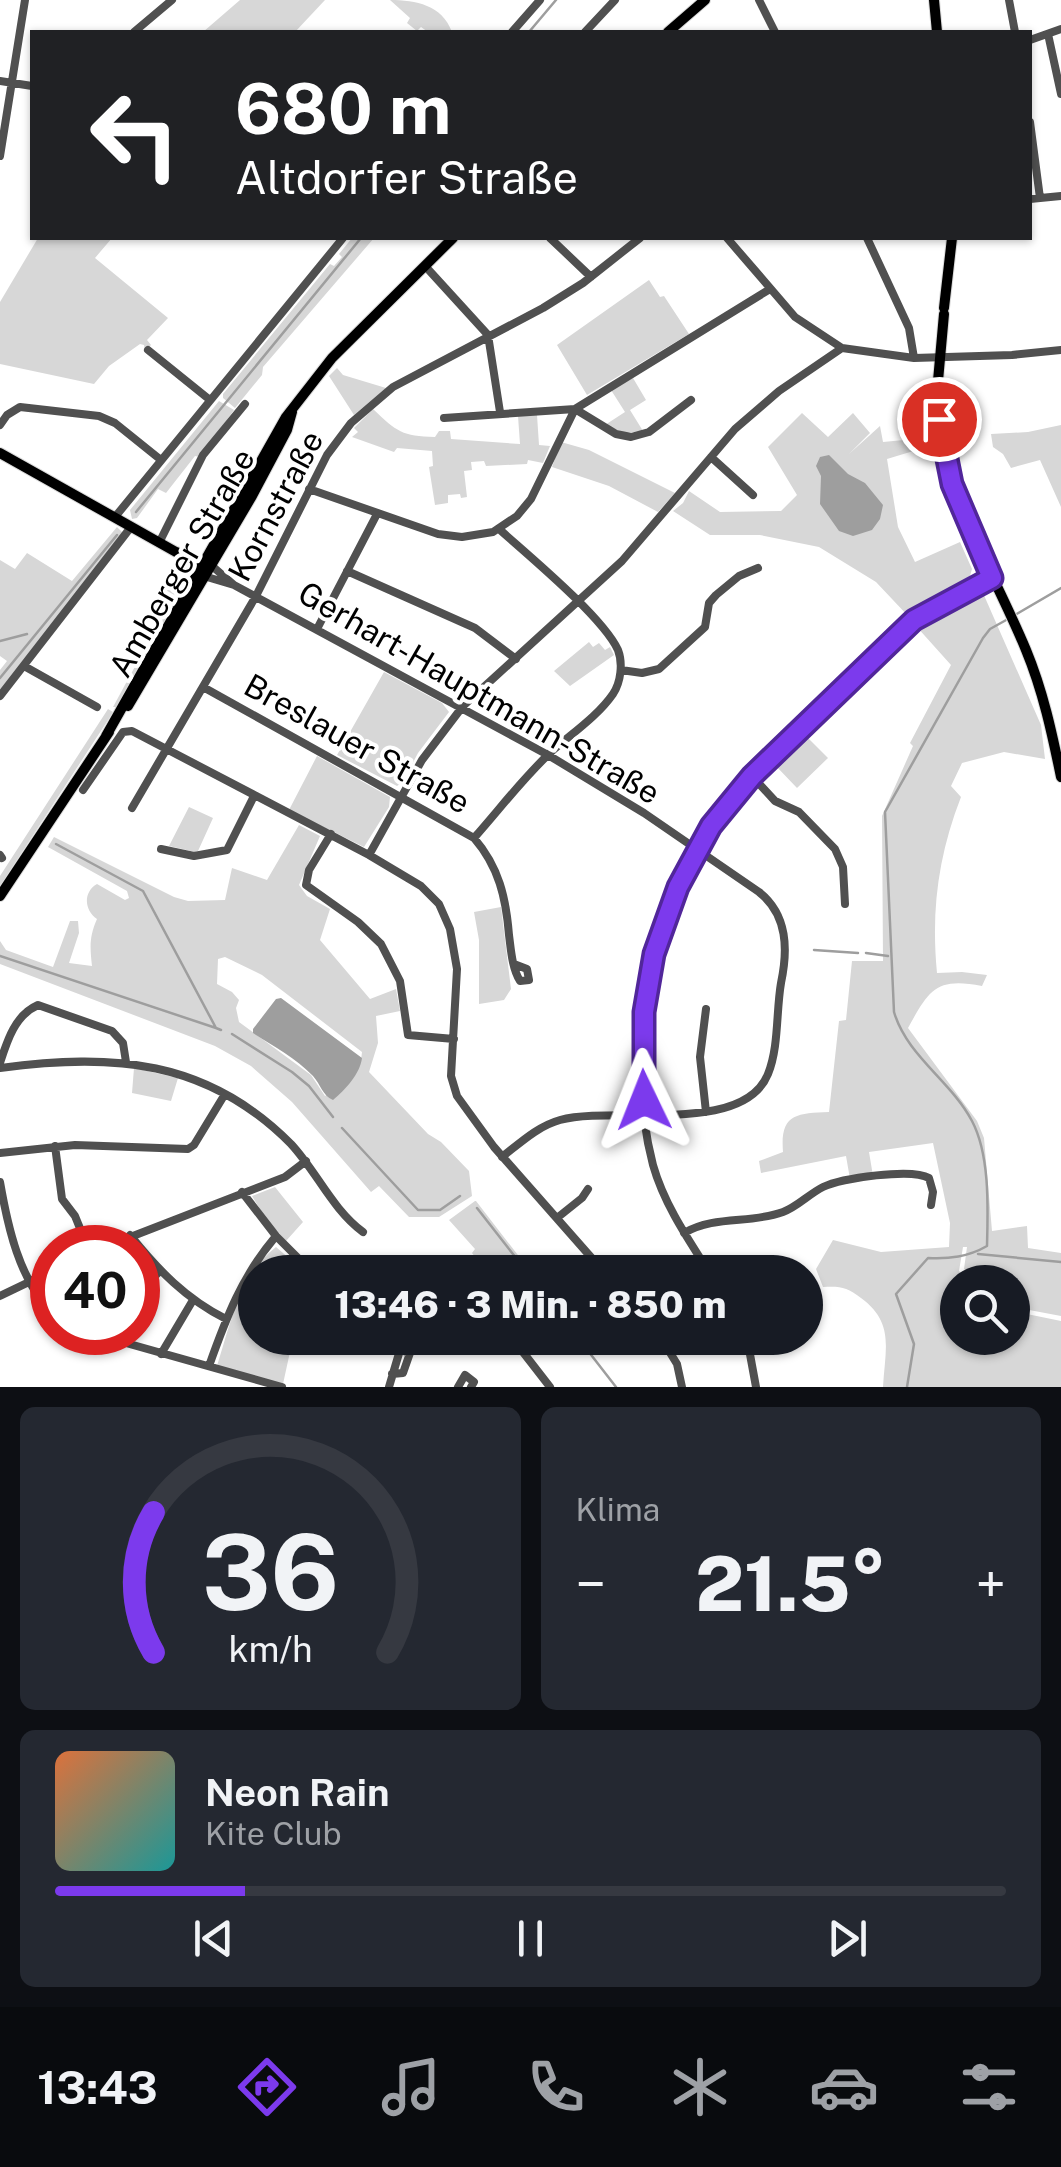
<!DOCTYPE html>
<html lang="de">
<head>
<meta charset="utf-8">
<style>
	body { margin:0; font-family:"Public Sans",sans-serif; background:#242831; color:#f1f3f6; height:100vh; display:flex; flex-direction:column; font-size:38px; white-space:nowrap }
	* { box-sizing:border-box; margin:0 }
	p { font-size:32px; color:#9ea1a6 }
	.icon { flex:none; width:55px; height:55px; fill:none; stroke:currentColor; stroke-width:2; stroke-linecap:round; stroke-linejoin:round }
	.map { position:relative; height:1387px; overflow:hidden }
	.details { display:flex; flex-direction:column; gap:20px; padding:20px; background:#0d0f14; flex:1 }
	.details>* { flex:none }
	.hud { position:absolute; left:30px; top:30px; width:1002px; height:210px; border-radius:0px; box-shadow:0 2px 8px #0004; background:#202124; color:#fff; overflow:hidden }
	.buttons { position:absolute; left:940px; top:1265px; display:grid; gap:20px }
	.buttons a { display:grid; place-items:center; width:90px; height:90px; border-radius:50%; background:#171b24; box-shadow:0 2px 8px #0004; font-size:50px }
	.speed { position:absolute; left:30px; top:1225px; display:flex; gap:20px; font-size:50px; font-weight:700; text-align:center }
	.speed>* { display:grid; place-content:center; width:130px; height:130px; border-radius:50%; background:#171b24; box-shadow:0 2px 8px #0004; line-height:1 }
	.speed .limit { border:15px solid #d22; background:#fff; color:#111 }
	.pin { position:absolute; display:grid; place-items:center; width:85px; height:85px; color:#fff; margin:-42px; border:5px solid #fff; border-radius:50%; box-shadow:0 2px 10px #0007 }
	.me { position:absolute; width:110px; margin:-55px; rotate:358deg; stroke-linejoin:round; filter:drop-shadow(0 0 8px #0008) }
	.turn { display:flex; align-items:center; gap:35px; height:210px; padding:0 40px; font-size:45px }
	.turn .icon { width:130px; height:130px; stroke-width:2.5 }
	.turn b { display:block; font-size:70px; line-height:85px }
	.big { font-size:75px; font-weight:800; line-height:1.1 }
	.details .widget { flex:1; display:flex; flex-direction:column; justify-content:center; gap:15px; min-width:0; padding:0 35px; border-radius:15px; background:#242831 }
	.details .dial { align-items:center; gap:0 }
	.dial svg { height:260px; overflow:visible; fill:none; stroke:#363941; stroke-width:7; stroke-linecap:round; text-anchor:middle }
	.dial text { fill:#f1f3f6; stroke:none }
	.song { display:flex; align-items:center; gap:30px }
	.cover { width:120px; height:120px; border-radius:15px; background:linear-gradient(135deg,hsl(20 70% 55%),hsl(180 70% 35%)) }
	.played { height:10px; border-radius:5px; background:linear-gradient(90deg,#7c3aed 20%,#363941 20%) }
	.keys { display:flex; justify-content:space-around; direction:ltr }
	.heat { display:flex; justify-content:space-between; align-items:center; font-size:55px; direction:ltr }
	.details .tiles { flex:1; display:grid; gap:20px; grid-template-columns:1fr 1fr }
	.widget:last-child { grid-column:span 2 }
	.trip { position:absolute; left:238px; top:1255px; width:585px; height:100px; border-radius:50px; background:#171b24; box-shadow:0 2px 8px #0004; font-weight:800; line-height:100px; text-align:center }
	.tabs { display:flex; height:160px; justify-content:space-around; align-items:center; background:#090b0e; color:#9ea1a6 }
	.tabs .icon { width:70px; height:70px }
	.tabs .on { color:#7c3aed }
	.tabs b { font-size:45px; color:#f1f3f6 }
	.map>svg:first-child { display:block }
	.green { fill:#d7d7d7; fill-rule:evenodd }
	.water { fill:#9e9e9e }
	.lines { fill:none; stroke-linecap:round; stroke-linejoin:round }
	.stream { stroke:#9e9e9e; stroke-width:2.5 }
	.major-casing { stroke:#dbdbdb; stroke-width:12 }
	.minor { stroke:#505050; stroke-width:8 }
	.major { stroke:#000; stroke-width:10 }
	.route-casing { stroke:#51269a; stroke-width:25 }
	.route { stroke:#7c3aed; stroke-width:18 }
	.labels { text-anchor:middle; stroke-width:8; stroke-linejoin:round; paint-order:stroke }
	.street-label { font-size:32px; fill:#000; stroke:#fff }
</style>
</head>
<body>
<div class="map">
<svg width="1061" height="1387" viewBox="0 0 1061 1387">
	<rect width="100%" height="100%" fill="#fff"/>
	<path class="green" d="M240,0H325L295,32H203Z
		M390,0C416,0 442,5 452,32L445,30L428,32L421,27L417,31L407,23L410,18Z
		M38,238H112L95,258L168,318L147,340L151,345L145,351L144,345L140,344L109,366L94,384L0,364V302Z
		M352,238H374L263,367L262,375L235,408L223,398V394L330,264L334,266L342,257L339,254Z
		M649,280L660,297L664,296L689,334L587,395L557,345Z
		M337,368L343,375L386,388L354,415L329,376Z
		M633,378L646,400L630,410L643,431L625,433L605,425L625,412L611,390Z
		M219,401L234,410L200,457L195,456L166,493L158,489L137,518L132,519L130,510Z
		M373,409C397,432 402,436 435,437L439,431H450L451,439L520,444L518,416L537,415L539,445L550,446L543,463L528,460L527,464L486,466L484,461L471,462L472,470L464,471L467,497L461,498L460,494L448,495V503L435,505L429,467L433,466L432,451L397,448L394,452L352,437L358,432L354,428Z
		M802,413L828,437L853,413L870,433L849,454L880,426L883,442L925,438L920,449L887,459L898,527L915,562L960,542L972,569L970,576L909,617L876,582L819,547L760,535H710L673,511L683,503L689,491L720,512L781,511L797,495L768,447Z
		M1061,425V507L1040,460L1011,468L1003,454L993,447L991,434L1028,432Z
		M561,442L589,450L675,493L658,512L609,486L552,467Z
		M117,527L123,533L0,692V670L7,661L0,656V560L15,569L27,553L72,581Z
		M182,568L186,574L185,587L117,707H113L157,626L163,595Z
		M983,593L1041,725L1045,759L1004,752L962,763L951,786L961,797C938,856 931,911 937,973L962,972L987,975L982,986C936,977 929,990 908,1028L977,1121L984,1138L992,1231L1027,1226L1028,1248L1061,1253V1316L1013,1307L1012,1282H979L964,1269L967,1247H963L959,1271L972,1282H958V1338H1012L1013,1311L1061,1321V1387H883C885,1349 895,1323 861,1298C847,1287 840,1286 823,1287L816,1269L833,1240L881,1252L949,1247L950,1223L933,1143L869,1152L873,1176L850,1179L846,1156L761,1173L759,1161L783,1152C780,1115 795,1113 829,1112L839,1021L846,1020L852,961H883L882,816L913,746L910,743L951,665L916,626L960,600Z
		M589,642L593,647L599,643L605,650L610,647L614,655L570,686L554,671Z
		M384,672L442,703L449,712L418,753L403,782L397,786L337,755Z
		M108,709L113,712L110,717L0,886V876Z
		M805,735L828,758L797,788L775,765Z
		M317,756L390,797L389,807L364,847L289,810Z
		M189,807L213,818L198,851L195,852L169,846Z
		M299,825L320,836L299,885L307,896L330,909L320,940L370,999L396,989L400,1011L376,1016L378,1043L369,1072L428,1134L441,1142L469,1171L472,1196L439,1217H409L379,1186L371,1192L292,1102L251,1066L215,1046L0,964V941L6,950L53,967L70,921H78L79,933L69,963L92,966C90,948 89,937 97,919C84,910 83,892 97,884L125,900L129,898L127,891L48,847L54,837L174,897L188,901L225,900L232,868L267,880ZM225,957L262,975L362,1052C360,1077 345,1085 325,1096L311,1075L239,1022L236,1008L239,1000L232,992L217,984L218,959Z
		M501,907L511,989L504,1000L479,1004V940L474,912Z
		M134,1068L178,1078L171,1101L132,1093Z
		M275,1187L303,1222L286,1241L266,1219L252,1196Z
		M475,1201H476L531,1272H487L472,1253L475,1249L449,1220Z
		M276,1247L305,1272H255V1338H293L283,1384L217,1366C230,1325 240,1274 276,1247Z"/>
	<path class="water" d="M829,455L848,474L865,483L883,505L880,519L872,530L853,536L839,531L820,504L821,476L816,466L820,457Z
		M281,998L362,1058C360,1074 345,1090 333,1100C322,1095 321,1085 313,1076C296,1058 273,1046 253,1033V1029L276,999Z"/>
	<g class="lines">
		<path class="stream" d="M529,32L556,0
			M136,512L361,238
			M1015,615L1061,588
			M0,641L27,634
			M0,678L117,535
			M56,844L143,891L216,1028L221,1030
			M814,950L858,953
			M866,953L888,956
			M0,956L216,1028
			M232,1034L292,1072L309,1086L333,1117
			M342,1128L418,1210H440L460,1196
			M477,1208L527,1272
			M978,1254L1061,1262
			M578,1338L616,1387
			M907,1387L914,1344L896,1294L928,1258C949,1259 968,1257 987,1246C988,1208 990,1155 972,1121C951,1081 907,1056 894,1012L885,812L983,638L990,629L1008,619"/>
		<g class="major-casing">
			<path id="major" d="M934,0L937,32
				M668,32L705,0
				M944,308L952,238
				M939,416L937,392L944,314
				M940,426C953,511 994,573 1026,650C1043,691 1052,733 1061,777
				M0,453L176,552L206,563
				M128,706L252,496L287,430L292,412
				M106,736L286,417L332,358L453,238
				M0,896L109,732"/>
		</g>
		<path class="minor" d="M759,0L775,32
			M1009,0L1015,32
			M134,32L172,0
			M512,32L540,0
			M585,32L615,0
			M1048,34L1061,94
			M1030,40L1061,29
			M0,81L32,86
			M1030,122L1040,198
			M0,156L25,0
			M1030,199L1061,196
			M550,238L591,277
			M727,238L795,317L842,348L914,358L1012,355L1061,350
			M867,238L909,328L914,358
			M426,267L488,335L500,412
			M148,350L210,400
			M444,418L575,409L616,434L631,437L649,432L691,400
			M0,425L7,415L20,407L99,416L115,423L161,460
			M711,457L753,495
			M309,489L438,534L462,537L493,532L517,516L531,499L575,409L770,289
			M115,517L343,238
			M159,543L203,455L245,404
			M212,566L234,585L548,755L644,813L759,892C788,915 788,950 781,983C776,1012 779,1047 768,1074C743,1136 614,1105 560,1120C538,1126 520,1143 502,1157
			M347,571L475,628L516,659
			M207,577L234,585
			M317,629L377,514
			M24,666L97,707
			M621,670L642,673L659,669L705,627L709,603L716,595L739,576L758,568
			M203,687L474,838C499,867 506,898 509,935C511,950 512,968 520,981L529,980L527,969L514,964
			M0,696L131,527
			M752,776L775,801L799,812L835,849L843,867L845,904
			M83,790L123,732L132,731L369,855L421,886L439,904L450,929L457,969L451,1076L457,1096L494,1147L604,1272
			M132,808L256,596L327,455L351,423L393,387L543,308L583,283L640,238
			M331,834L309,870L306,885L358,922L381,944L400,981L408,1035L454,1039
			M474,838C499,810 523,778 551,752C571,734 597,717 613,694C621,682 623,663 618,650C603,617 528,555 499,529
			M161,849L194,856L227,850L254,796
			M0,855L2,858
			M369,855L422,760L463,706L622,561L735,429L779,391L842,348
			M706,1009L700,1057L706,1112
			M0,1063C7,1041 15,1015 38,1005L112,1031L123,1043L126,1062
			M0,1068C112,1053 207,1059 291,1144C317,1172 332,1209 363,1232
			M55,1146L62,1199L75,1216L88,1248
			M0,1153L75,1145L188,1149L194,1145L225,1094
			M0,1182C8,1228 19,1278 52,1314
			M242,1192L276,1236L312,1272
			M557,1218L582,1198L588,1189
			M684,1233C715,1215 750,1224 783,1212C797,1207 809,1194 823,1187C841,1178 912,1168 929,1178L933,1192L931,1205
			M130,1235C158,1270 186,1299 226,1319
			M102,1248L285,1177L306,1161
			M709,1272C688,1239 664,1204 653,1165C622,1046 652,900 728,804C751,774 781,750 808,723C842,689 875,652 912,622C934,603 966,591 992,578
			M138,1293L160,1271
			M0,1296L52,1271
			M87,1332L282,1387
			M512,1338L550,1387
			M661,1338L677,1364L682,1387
			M747,1338L756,1387
			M161,1354L193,1300
			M209,1366C226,1318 242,1276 276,1236
			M389,1387L400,1350L410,1353L403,1373L392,1374
			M458,1387L465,1375L474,1382L471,1387"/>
		<use href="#major" class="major"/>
	</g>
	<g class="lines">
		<g class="route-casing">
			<path id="route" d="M644,1100V1012L654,954L678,887L711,826L752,776L914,620L992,578L952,484L939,419"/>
		</g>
		<use href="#route" class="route"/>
	</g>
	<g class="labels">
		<g class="street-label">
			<text transform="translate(276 506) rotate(-62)" y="11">Kornstraße</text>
			<text transform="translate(182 563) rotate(-60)" y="11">Amberger Straße</text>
			<text transform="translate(479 693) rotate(30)" y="11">Gerhart-Hauptmann-Straße</text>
			<text transform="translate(357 744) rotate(29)" y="11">Breslauer Straße</text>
		</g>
	</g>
</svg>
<div class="buttons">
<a><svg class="icon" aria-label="search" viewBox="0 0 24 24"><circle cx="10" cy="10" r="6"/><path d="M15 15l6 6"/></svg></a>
</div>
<div class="speed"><div class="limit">40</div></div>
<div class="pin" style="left:939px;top:419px;background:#d93025"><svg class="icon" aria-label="arrive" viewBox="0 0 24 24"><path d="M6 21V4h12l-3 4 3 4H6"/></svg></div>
<svg class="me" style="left:644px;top:1100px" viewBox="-20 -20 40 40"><path d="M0-17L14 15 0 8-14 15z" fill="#7c3aed" stroke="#fff" stroke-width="4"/></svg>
<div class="trip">13:46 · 3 Min. · 850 m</div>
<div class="hud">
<div class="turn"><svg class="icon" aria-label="left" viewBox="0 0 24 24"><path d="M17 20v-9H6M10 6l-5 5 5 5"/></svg><div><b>680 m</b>Altdorfer Straße</div></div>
</div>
</div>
<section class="details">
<div class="tiles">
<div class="widget dial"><svg viewBox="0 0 100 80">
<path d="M14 69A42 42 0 1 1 86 69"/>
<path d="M14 69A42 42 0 0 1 14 26" stroke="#7c3aed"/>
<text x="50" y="56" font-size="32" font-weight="700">36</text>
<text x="50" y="72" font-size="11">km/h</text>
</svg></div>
<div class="widget"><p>Klima</p>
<div class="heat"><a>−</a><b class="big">21.5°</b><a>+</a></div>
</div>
<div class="widget">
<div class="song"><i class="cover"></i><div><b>Neon Rain</b><p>Kite Club</p></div></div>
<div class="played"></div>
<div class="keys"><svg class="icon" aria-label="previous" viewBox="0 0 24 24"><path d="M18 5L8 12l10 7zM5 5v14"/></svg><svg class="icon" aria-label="pause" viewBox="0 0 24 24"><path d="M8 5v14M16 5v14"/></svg><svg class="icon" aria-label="next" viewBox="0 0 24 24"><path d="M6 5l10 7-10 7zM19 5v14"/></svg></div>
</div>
</div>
</section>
<nav class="tabs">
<b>13:43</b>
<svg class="icon on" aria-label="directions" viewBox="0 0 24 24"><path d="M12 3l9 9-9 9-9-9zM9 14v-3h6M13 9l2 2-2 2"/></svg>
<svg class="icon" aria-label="music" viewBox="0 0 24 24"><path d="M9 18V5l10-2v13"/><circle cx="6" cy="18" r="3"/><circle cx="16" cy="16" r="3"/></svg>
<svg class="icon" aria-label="phone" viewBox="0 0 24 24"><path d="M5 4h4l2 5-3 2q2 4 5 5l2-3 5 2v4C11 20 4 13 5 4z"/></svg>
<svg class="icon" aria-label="climate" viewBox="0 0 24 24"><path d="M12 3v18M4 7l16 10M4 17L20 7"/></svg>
<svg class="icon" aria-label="car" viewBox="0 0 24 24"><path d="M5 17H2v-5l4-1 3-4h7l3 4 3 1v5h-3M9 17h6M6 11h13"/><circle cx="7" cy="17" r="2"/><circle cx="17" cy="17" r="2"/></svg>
<svg class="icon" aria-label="filters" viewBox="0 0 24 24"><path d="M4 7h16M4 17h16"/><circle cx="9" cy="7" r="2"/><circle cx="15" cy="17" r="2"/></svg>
</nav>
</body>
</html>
